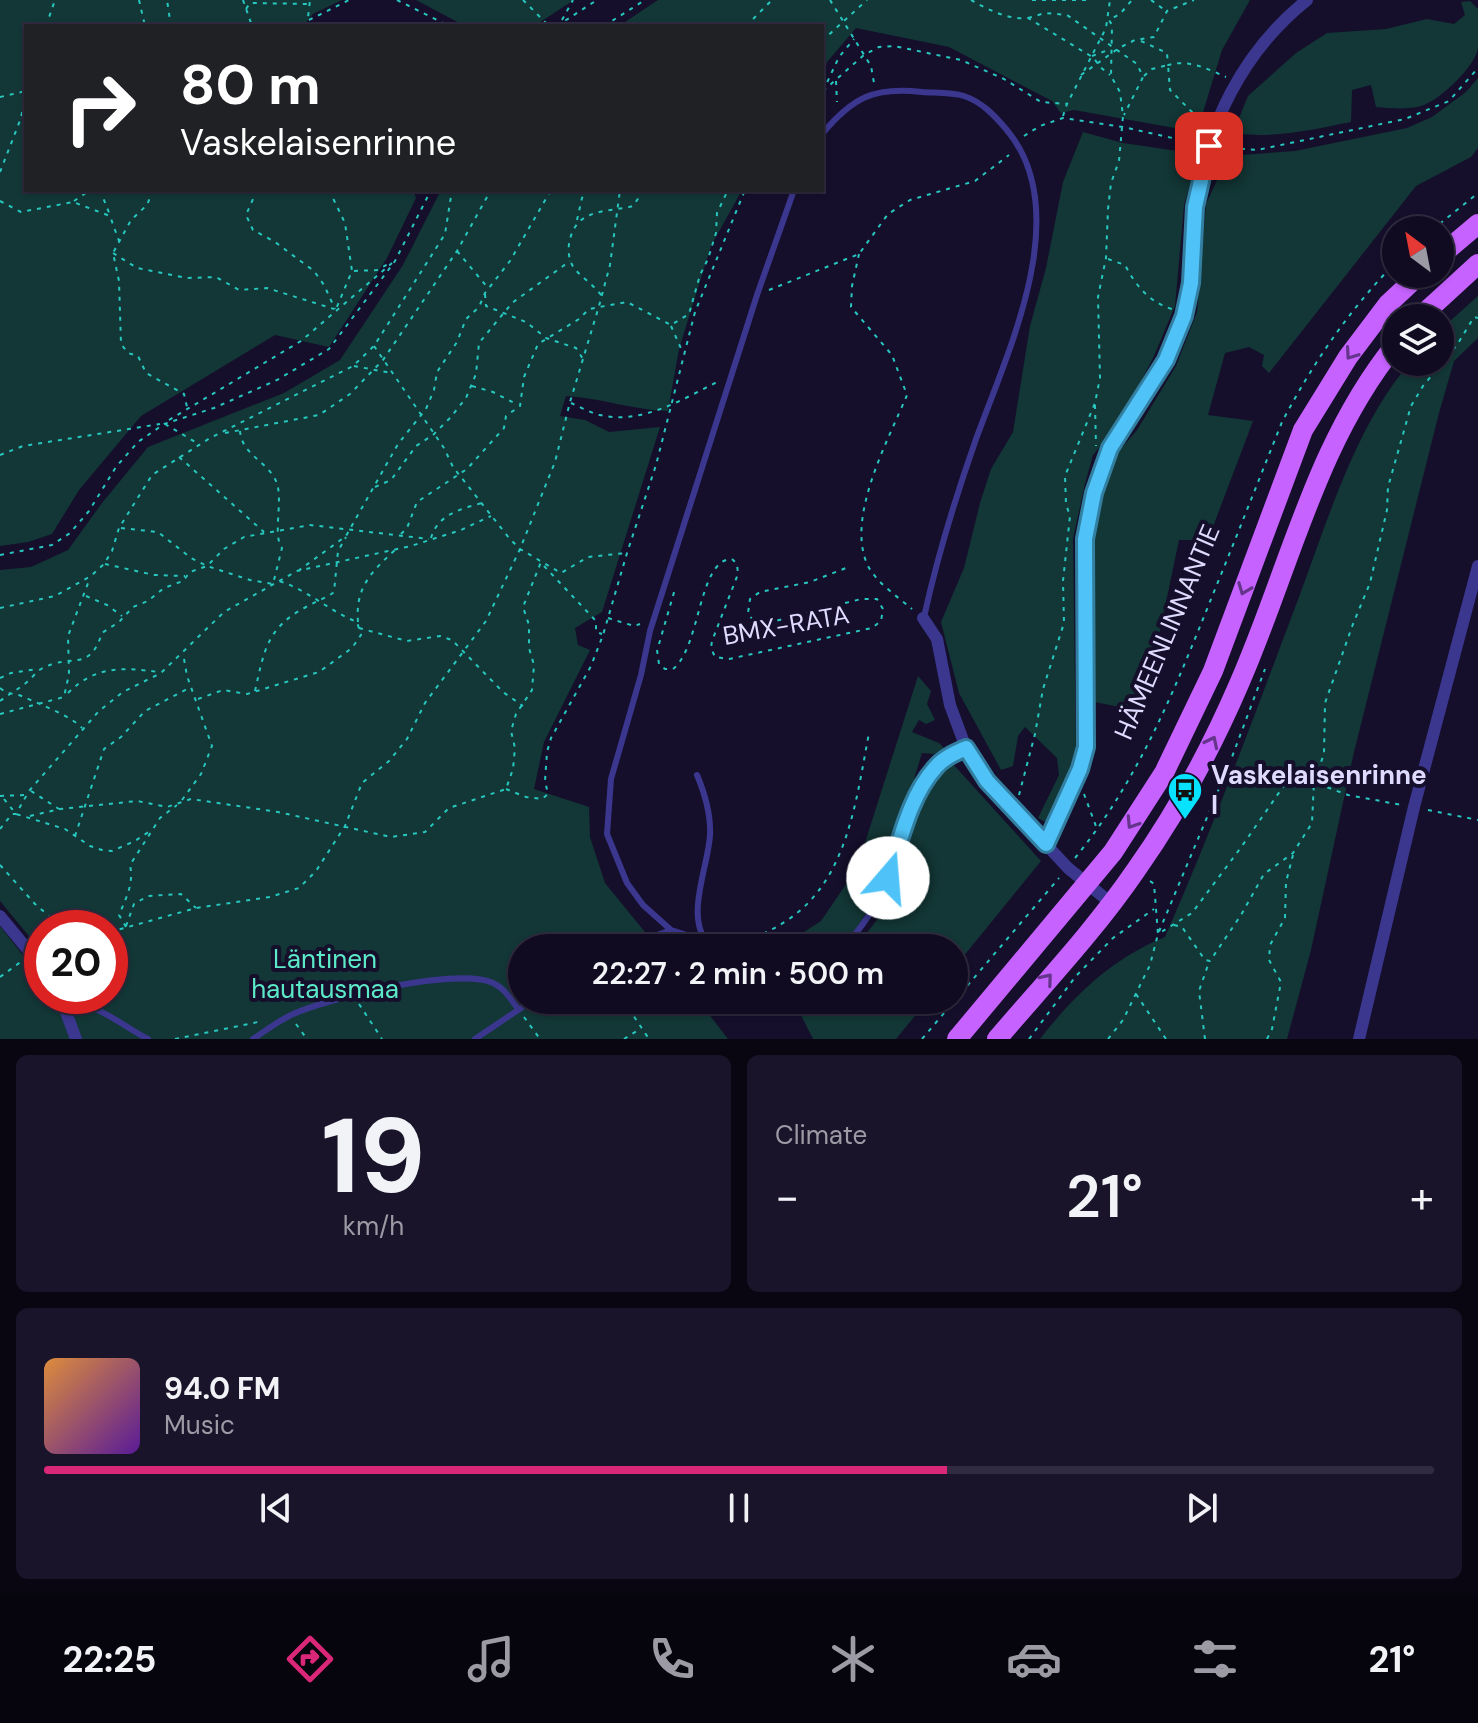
<!DOCTYPE html>
<html lang="en">
<head>
<meta charset="utf-8">
<style>
	body { margin:0; font-family:"DM Sans",sans-serif; background:#19142a; color:#f1f3f6; height:100vh; display:flex; flex-direction:column; font-size:30px; white-space:nowrap }
	* { box-sizing:border-box; margin:0 }
	p { font-size:26px; color:#9c9ba5 }
	.icon { flex:none; width:44px; height:44px; fill:none; stroke:currentColor; stroke-width:2; stroke-linecap:round; stroke-linejoin:round }
	.map { position:relative; height:1039px; overflow:hidden }
	.side { display:flex; flex-direction:column; gap:16px; padding:16px; background:#090612; flex:1 }
	.side>* { flex:none }
	.banner { position:absolute; left:24px; top:24px; width:800px; height:168px; border-radius:0px; box-shadow:0 2px 6px #0004,0 0 0 2px #302b3f; background:#202124; color:#fff; overflow:hidden }
	.needle { width:52px; rotate:328deg }
	.buttons { position:absolute; left:1382px; top:216px; display:grid; gap:16px }
	.buttons a { display:grid; place-items:center; width:72px; height:72px; border-radius:50%; background:#100b21; box-shadow:0 2px 6px #0004,0 0 0 2px #302b3f; font-size:40px }
	.speed { position:absolute; left:24px; top:910px; display:flex; gap:16px; font-size:40px; font-weight:700; text-align:center }
	.speed>* { display:grid; place-content:center; width:104px; height:104px; border-radius:50%; background:#100b21; box-shadow:0 2px 6px #0004,0 0 0 2px #302b3f; line-height:1 }
	.speed .limit { border:12px solid #d22; background:#fff; color:#111 }
	.pin { position:absolute; display:grid; place-items:center; width:68px; height:68px; color:#fff; margin:-34px; border-radius:16px; box-shadow:0 4px 12px #0006 }
	.me { position:absolute; width:88px; margin:-44px; rotate:18deg; stroke-linejoin:round; filter:drop-shadow(0 0 6px #0008) }
	.turn { display:flex; align-items:center; gap:28px; height:168px; padding:0 24px; font-size:36px }
	.turn .icon { width:104px; height:104px; stroke-width:2.5 }
	.turn b { display:block; font-size:56px; line-height:68px }
	.big { font-size:60px; font-weight:600; line-height:1.1 }
	.side .widget { flex:1; display:flex; flex-direction:column; justify-content:center; gap:12px; min-width:0; padding:0 28px; border-radius:12px; background:#19142a }
	.side .dial { align-items:center; gap:0 }
	.dial b { font-size:104px; line-height:1 }
	.song { display:flex; align-items:center; gap:24px }
	.cover { width:96px; height:96px; border-radius:12px; background:linear-gradient(135deg,hsl(30 70% 55%),hsl(270 70% 35%)) }
	.played { height:8px; border-radius:4px; background:linear-gradient(90deg,#db2777 65%,#302b3f 65%) }
	.keys { display:flex; justify-content:space-around; direction:ltr }
	.heat { display:flex; justify-content:space-between; align-items:center; font-size:44px; direction:ltr }
	.side .tiles { flex:1; display:grid; gap:16px; grid-template-columns:1fr 1fr }
	.widget:last-child { grid-column:span 2 }
	.trip { position:absolute; left:508px; top:934px; width:460px; height:80px; border-radius:40px; background:#100b21; box-shadow:0 2px 6px #0004,0 0 0 2px #302b3f; font-weight:600; line-height:80px; text-align:center }
	.tabs { display:flex; height:128px; justify-content:space-around; align-items:center; background:#06040d; color:#9c9ba5 }
	.tabs .icon { width:56px; height:56px }
	.tabs .active { color:#db2777 }
	.tabs b { font-size:36px; color:#f1f3f6 }
	.map>svg:first-child { display:block }
	.green { fill:#123736 }
	.lines { fill:none; stroke-linecap:round; stroke-linejoin:round }
	.path { stroke:#27c7bf; stroke-width:2; stroke-dasharray:4 6; stroke-linecap:butt }
	.service { stroke:#3b378f; stroke-width:6 }
	.minor { stroke:#3b378f; stroke-width:12 }
	.primary { stroke:#c662ff; stroke-width:20 }
	.oneway { stroke:#65348b }
	.route-casing { stroke:#337fa1; stroke-width:20 }
	.route { stroke:#4fc3f7; stroke-width:14 }
	.labels { text-anchor:middle; stroke-width:8; stroke-linejoin:round; paint-order:stroke }
	.street-label { font-size:26px; fill:#dfdbff; stroke:#150f2c }
	.poi-label { font-size:26px; font-weight:bold; fill:#dfdbff; stroke:#150f2c; text-anchor:start }
	.park-label { font-size:26px; fill:#5ce9c8; stroke:#150f2c }
</style>
</head>
<body>
<div class="map">
<svg width="1478" height="1039" viewBox="0 0 1478 1039">
	<rect width="100%" height="100%" fill="#150f2c"/>
	<path class="green" d="M0,0H342L313,14L303,26H26V190H413L416,198L387,258L329,347L275,335L141,416L79,490L52,534L28,542L0,546Z
		M416,0H574L534,26H465Z
		M658,0H1250L1222,50L1197,132L1074,110L1061,113L1052,101L949,47L856,28L827,62L822,75V26H619Z
		M1470,1L1478,9C1478,22 1478,36 1478,48C1475,67 1439,101 1421,106C1406,110 1391,108 1376,107L1371,85L1352,90L1351,122C1310,130 1274,139 1233,133L1248,96L1296,53L1327,33L1386,29L1427,19L1454,24L1465,15L1461,2Z
		M1478,78V148L1471,157L1416,186L1269,373L1262,366L1264,355L1249,347L1225,353L1208,415L1253,421L1208,540H1179L1147,693L1134,710L1095,702L1094,538L1100,485L1108,464L1137,430L1176,366L1197,312L1206,204L1228,156L1295,151L1407,128L1432,117L1466,92Z
		M1083,132L1123,143L1198,154L1184,206L1175,306L1154,356L1121,421L1093,455L1085,484L1073,539L1076,757L1047,823L1038,818L1059,775L1057,758L1025,727L1018,736L1013,766L1001,770L959,693L941,622L964,568L980,503L991,469L1013,432L1030,326L1046,268L1063,182Z
		M441,190H742L711,246L679,349L668,411C633,410 601,398 566,396L560,416L585,420L609,432L660,427L602,612L575,628L578,645L590,650L544,742L534,789L589,807L590,837L605,883L658,948H522V1000H698L728,1039H0V926L22,954L31,975L42,969V996H110V928H42V952L0,901V570L31,567L68,550L102,503L148,447L284,393L340,360L403,265Z
		M1478,296V338L1454,361L1439,413L1354,752L1311,950L1287,1039H1040C1074,995 1113,958 1165,937C1214,826 1256,711 1299,597C1327,522 1357,422 1411,362H1440V330Z
		M918,676L931,691L927,704L935,720L926,724L919,720L912,732L939,743L945,749L934,754L922,753C910,790 873,938 835,948C822,952 794,948 779,948L821,921L857,868Z
		M953,764L1041,861L954,968V948H854C871,928 886,911 896,886C911,850 917,783 953,764Z
		M826,1000H928L896,1039H813L801,1015Z"/>
	<g class="lines">
		<path class="path" d="M139,0L145,26
			M243,0L252,26
			M397,0L449,26
			M523,0L549,26
			M830,0L871,66L874,83
			M971,0C989,10 1008,20 1028,18L1094,58L1099,66L1110,75
			M1032,0H1086
			M1151,0L1166,11
			M246,9L250,3L310,4
			M1028,18L1045,13L1067,15L1137,64L1143,77L1124,115
			M309,20L349,0
			M562,20L573,0
			M46,26L55,0
			M167,26L170,20L167,0
			M307,26L310,0
			M563,26L560,24L597,0
			M604,26L645,0
			M746,26L772,0
			M822,41L867,0
			M1141,41L1167,53L1168,65C1188,59 1208,69 1226,77
			M1092,56L1108,50
			M1081,75L1119,48L1135,40L1154,37L1167,11L1194,0
			M1144,76L1152,69L1168,65L1170,90L1193,113L1203,118
			M836,81L837,102
			M823,91L864,55L879,47L894,46L961,60L1004,79L1041,102L1067,104
			M823,91L839,57L854,39
			M0,97L26,91
			M1063,116L1067,104L1106,28L1110,0
			M1024,136L1040,126L1063,118L1123,127L1195,143
			M1221,147L1257,150L1405,119L1449,101L1478,68
			M0,172L21,118L26,90
			M100,190L110,215
			M153,190L147,205L131,220L113,253L119,281L121,344L128,353L138,356L146,373L184,394L187,407
			M257,190L246,215L253,230L275,242L314,271L324,285L335,309
			M329,190L345,223L352,271L336,309
			M0,201L21,212L73,202L110,216L119,241
			M74,201L86,193L98,190
			M577,220L582,198L588,190
			M1432,230L1478,193
			M457,251L488,288
			M113,253L137,268L187,278L216,277L239,290L267,288L334,309
			M859,254L852,286L851,307L892,355L907,395C888,441 845,518 868,566C877,583 898,597 912,609
			M1108,259L1125,265C1136,286 1149,302 1172,309
			M354,271L377,270L390,263
			M769,290L859,254L888,214L910,200L975,181L1009,155
			M485,294L486,306L526,322L546,338L576,348L583,359
			M601,295C593,284 582,278 574,268C569,261 568,252 569,244C575,207 606,213 633,206L644,190
			M671,326L683,353
			M374,346L444,448L453,467L509,538L520,549L561,573L588,557L626,553
			M354,366L391,373
			M472,386L493,392L518,405
			M571,403C580,407 591,413 600,415C642,425 683,399 719,381
			M1095,405L1096,446
			M169,420L301,341L392,263
			M165,424L197,443
			M225,433L319,415L350,394L383,360L457,251L491,190
			M0,455L23,446L160,424
			M179,457L264,532
			M375,487L391,480L416,446L433,435L450,418L466,398L476,374L479,343L512,303L570,261
			M121,528L158,532L191,558L207,566L250,580L273,584L282,548C272,535 284,499 276,481C267,461 242,455 240,431
			M401,534L407,528L417,502L467,469L504,428L506,416L520,406L524,377L538,344L579,319L589,309L627,302L671,325L689,314L700,275L708,259L716,233L717,213L728,190
			M431,538C438,514 461,509 482,503
			M0,555L52,545L70,533L89,511L116,467L138,442L164,424L214,408L277,380L329,349L395,261L431,190
			M105,564L154,575L185,576
			M544,566L596,621V632L602,634
			M298,571L346,536L398,444L426,409L434,390L437,372L457,342L466,319L479,307L485,293L510,261L551,190
			M86,596L107,605L122,616
			M0,608L55,596L91,576L104,564L112,551L119,528L152,475L210,438L353,366L374,346L445,234L452,190
			M608,618L634,626L640,624
			M358,622C355,588 371,572 395,550
			M359,628L407,641L440,636L452,640L503,692L523,706
			M659,644L675,589
			M657,650L659,664L665,669H673C701,647 698,559 732,559L737,564L738,574L712,641L711,648L715,657L729,659L872,628L881,621L883,609L877,599H861L764,624L754,622L748,613L750,599L760,592L810,582L846,568
			M0,678L11,673L37,669
			M0,688C8,695 15,693 24,697C39,704 73,717 82,728
			M255,691C264,652 266,628 306,607C316,601 325,599 334,592L338,551L346,537
			M68,693C95,666 122,667 158,672
			M198,699L223,690L247,694L319,672L352,648L361,635L357,622C329,611 308,590 279,581
			M0,701C9,694 19,689 27,682C32,678 36,672 41,669C71,652 89,674 102,633L119,622L133,607L148,601L164,588L183,581L190,572L207,566L224,549L244,537L310,525L429,539
			M0,714L64,697L69,674L68,636L90,578
			M506,789L526,797L542,799L548,794L545,781L547,752L551,738L591,666L603,635L627,553L656,465L695,312L745,190
			M31,791L59,809
			M1084,794L1097,829
			M1019,795L1035,734L1043,689L1064,623L1063,581L1070,516L1066,504L1065,476L1095,403L1100,378L1098,297L1106,258L1108,209L1111,183L1119,161L1123,116L1120,92L1111,76L1112,25L1109,20L1120,14L1132,0
			M0,796L26,795
			M4,799L16,814L65,829L90,846L102,850L112,851L135,841L150,831
			M182,800L201,774L212,746L187,676L183,653
			M1428,810L1478,820
			M30,816L60,809L137,801L167,807L191,799L278,812L391,837L425,832L449,808L506,789L513,769L515,748L511,731L516,714L532,690L534,665L529,648V625L523,607L541,562
			M0,829L12,814H16L29,791L99,711L123,692L161,673L224,612L297,571L411,546L461,530L491,516
			M75,836L104,749L121,737L145,711L191,687
			M1075,858C1137,782 1173,694 1209,604C1234,543 1258,482 1282,422C1313,363 1349,310 1396,262
			M0,865L35,904L63,928
			M1150,881L1154,884L1158,934L1192,913L1242,846L1285,784L1299,777L1348,795L1402,805
			M1174,925L1182,927L1205,960L1210,961L1241,915L1264,874L1293,853L1312,823L1314,781L1324,754L1325,703L1353,624L1370,583L1387,510L1388,487L1411,406L1423,386L1457,345L1474,317L1478,318
			M126,926L134,904L148,896L181,894L196,908
			M126,927L119,915C126,898 134,884 130,865L160,818L177,805
			M110,932L196,908L270,897L299,888L316,871L345,826L362,783L389,761L407,739L425,703L486,621L520,549L555,462L570,402L599,306L610,265L620,190
			M737,948C753,937 770,932 786,921C848,881 856,800 869,733
			M0,977L22,961
			M1136,994L1166,1039
			M623,1000L649,1039
			M359,1004L382,1039
			M524,1017L540,1039
			M296,1024L307,1039
			M175,1039L258,1022
			M624,1039L640,1029
			M922,1039L1059,878
			M1029,1039L1076,976L1113,938L1154,909
			M1108,1039L1123,1020L1150,965L1158,934L1229,765L1265,669
			M1205,1039L1199,991L1209,962
			M1267,1039L1272,1029L1281,982L1269,960L1270,945L1285,918L1286,882L1293,855"/>
		<path class="service" d="M822,134C852,98 874,86 922,92C935,93 951,92 964,96C982,102 995,116 1006,129C1077,212 1006,355 975,442C955,499 937,558 924,617
			M697,775C705,794 711,814 710,835C708,870 682,921 712,948
			M671,930L643,905L627,883L607,834L611,779L641,675L650,631L757,295L794,190
			M621,948L671,930L703,940
			M843,948C862,928 876,907 887,881C909,829 909,775 966,748
			M64,1004C97,1001 120,1025 148,1039
			M253,1039C265,1031 277,1022 289,1016C325,998 458,967 493,983C504,988 511,999 518,1009
			M475,1039L533,1000"/>
		<path class="minor" d="M923,618L937,639L950,705L966,748L987,781L1068,868L1111,903
			M1046,844L1080,769L1086,747C1086,702 1086,658 1087,613C1087,565 1083,516 1100,470C1122,415 1166,373 1184,316C1195,281 1191,244 1195,208C1206,126 1242,52 1307,0
			M0,916L42,967
			M60,996L76,1039
			M1359,1039L1414,807L1478,566"/>
		<path class="primary" d="M1440,256L1478,224
			M1419,318L1478,264
			M957,1039L1113,852L1164,773L1213,671L1303,430L1348,357L1388,304L1420,274
			M997,1039C1044,984 1095,930 1136,870C1177,812 1211,749 1239,684C1290,568 1315,444 1396,344"/>
	</g>
	<defs><path id="oneway-chevron" d="M-2-3.5L2.5 0L-2 3.5" fill="none" stroke-width="1.6" stroke-linecap="round" stroke-linejoin="round" transform="scale(2)"/></defs>
	<g class="oneway">
		<use href="#oneway-chevron" transform="translate(1351 354) rotate(125)"/>
		<use href="#oneway-chevron" transform="translate(1244 589) rotate(111)"/>
		<use href="#oneway-chevron" transform="translate(1212 742) rotate(-64)"/>
		<use href="#oneway-chevron" transform="translate(1132 823) rotate(123)"/>
		<use href="#oneway-chevron" transform="translate(1047 979) rotate(-50)"/>
	</g>
	<g class="lines">
		<g class="route-casing">
			<path id="route" d="M888,878C900,843 909,797 935,768C943,758 955,753 966,748L987,781L1046,844L1080,769L1086,747L1085,539L1094,493L1110,448L1166,360L1184,316L1191,283L1195,207L1209,146"/>
		</g>
		<use href="#route" class="route"/>
	</g>
	<defs>
		<g id="bus-pin" transform="scale(1.8)"><path d="M0 17L-7.5 6A9.5 9.5 0 1 1 7.5 6Z" fill="#07e3ff" stroke="#150f2c"/><path d="M-5-6H5V4H4V6H2V4H-2V6H-4V4H-5ZM-3.5-4V0h7V-4ZM-3.5 1.2v1.5H-2V1.2ZM2 1.2v1.5H3.5V1.2Z" fill="#111"/></g>
	</defs>
	<g fill-rule="evenodd">
		<use href="#bus-pin" x="1185" y="790"/>
	</g>
	<g class="labels">
		<g class="street-label">
			<text transform="translate(786 625) rotate(-10)" y="9">BMX-RATA</text>
			<text transform="translate(1167 632) rotate(-67)" y="9">HÄMEENLINNANTIE</text>
		</g>
		<g class="poi-label">
			<text x="1211" y="784">Vaskelaisenrinne<tspan x="1211" dy="30">I</tspan></text>
		</g>
		<g class="park-label">
			<text x="325" y="968">Läntinen<tspan x="325" dy="30">hautausmaa</tspan></text>
		</g>
	</g>
</svg>
<div class="buttons">
<a><svg class="needle" viewBox="-14 -14 28 28"><path d="M0-13l5 13h-10z" fill="#e53935"/><path d="M0 13l5-13h-10z" fill="#9c9ba5"/></svg></a>
<a><svg class="icon" aria-label="layers" viewBox="0 0 24 24"><path d="M12 4l9 5-9 5-9-5zM3 14l9 5 9-5"/></svg></a>
</div>
<div class="speed"><div class="limit">20</div></div>
<div class="pin" style="left:1209px;top:146px;background:#d93025"><svg class="icon" aria-label="arrive" viewBox="0 0 24 24"><path d="M6 21V4h12l-3 4 3 4H6"/></svg></div>
<svg class="me" style="left:888px;top:878px" viewBox="-20 -20 40 40"><circle r="19" fill="#fff"/><path d="M0-13L10 11 0 6-10 11z" fill="#4fc3f7"/></svg>
<div class="trip">22:27 · 2 min · 500 m</div>
<div class="banner">
<div class="turn"><svg class="icon" aria-label="right" viewBox="0 0 24 24"><path d="M7 20v-9h11M14 6l5 5-5 5"/></svg><div><b>80 m</b>Vaskelaisenrinne</div></div>
</div>
</div>
<section class="side">
<div class="tiles">
<div class="widget dial"><b>19</b><p>km/h</p></div>
<div class="widget"><p>Climate</p>
<div class="heat"><a>−</a><b class="big">21°</b><a>+</a></div>
</div>
<div class="widget">
<div class="song"><i class="cover"></i><div><b>94.0 FM</b><p>Music</p></div></div>
<div class="played"></div>
<div class="keys"><svg class="icon" aria-label="previous" viewBox="0 0 24 24"><path d="M18 5L8 12l10 7zM5 5v14"/></svg><svg class="icon" aria-label="pause" viewBox="0 0 24 24"><path d="M8 5v14M16 5v14"/></svg><svg class="icon" aria-label="next" viewBox="0 0 24 24"><path d="M6 5l10 7-10 7zM19 5v14"/></svg></div>
</div>
</div>
</section>
<nav class="tabs">
<b>22:25</b>
<svg class="icon active" aria-label="directions" viewBox="0 0 24 24"><path d="M12 3l9 9-9 9-9-9zM9 14v-3h6M13 9l2 2-2 2"/></svg>
<svg class="icon" aria-label="music" viewBox="0 0 24 24"><path d="M9 18V5l10-2v13"/><circle cx="6" cy="18" r="3"/><circle cx="16" cy="16" r="3"/></svg>
<svg class="icon" aria-label="phone" viewBox="0 0 24 24"><path d="M5 4h4l2 5-3 2q2 4 5 5l2-3 5 2v4C11 20 4 13 5 4z"/></svg>
<svg class="icon" aria-label="climate" viewBox="0 0 24 24"><path d="M12 3v18M4 7l16 10M4 17L20 7"/></svg>
<svg class="icon" aria-label="car" viewBox="0 0 24 24"><path d="M5 17H2v-5l4-1 3-4h7l3 4 3 1v5h-3M9 17h6M6 11h13"/><circle cx="7" cy="17" r="2"/><circle cx="17" cy="17" r="2"/></svg>
<svg class="icon" aria-label="filters" viewBox="0 0 24 24"><path d="M4 7h16M4 17h16"/><circle cx="9" cy="7" r="2"/><circle cx="15" cy="17" r="2"/></svg>
<b>21°</b>
</nav>
</body>
</html>
